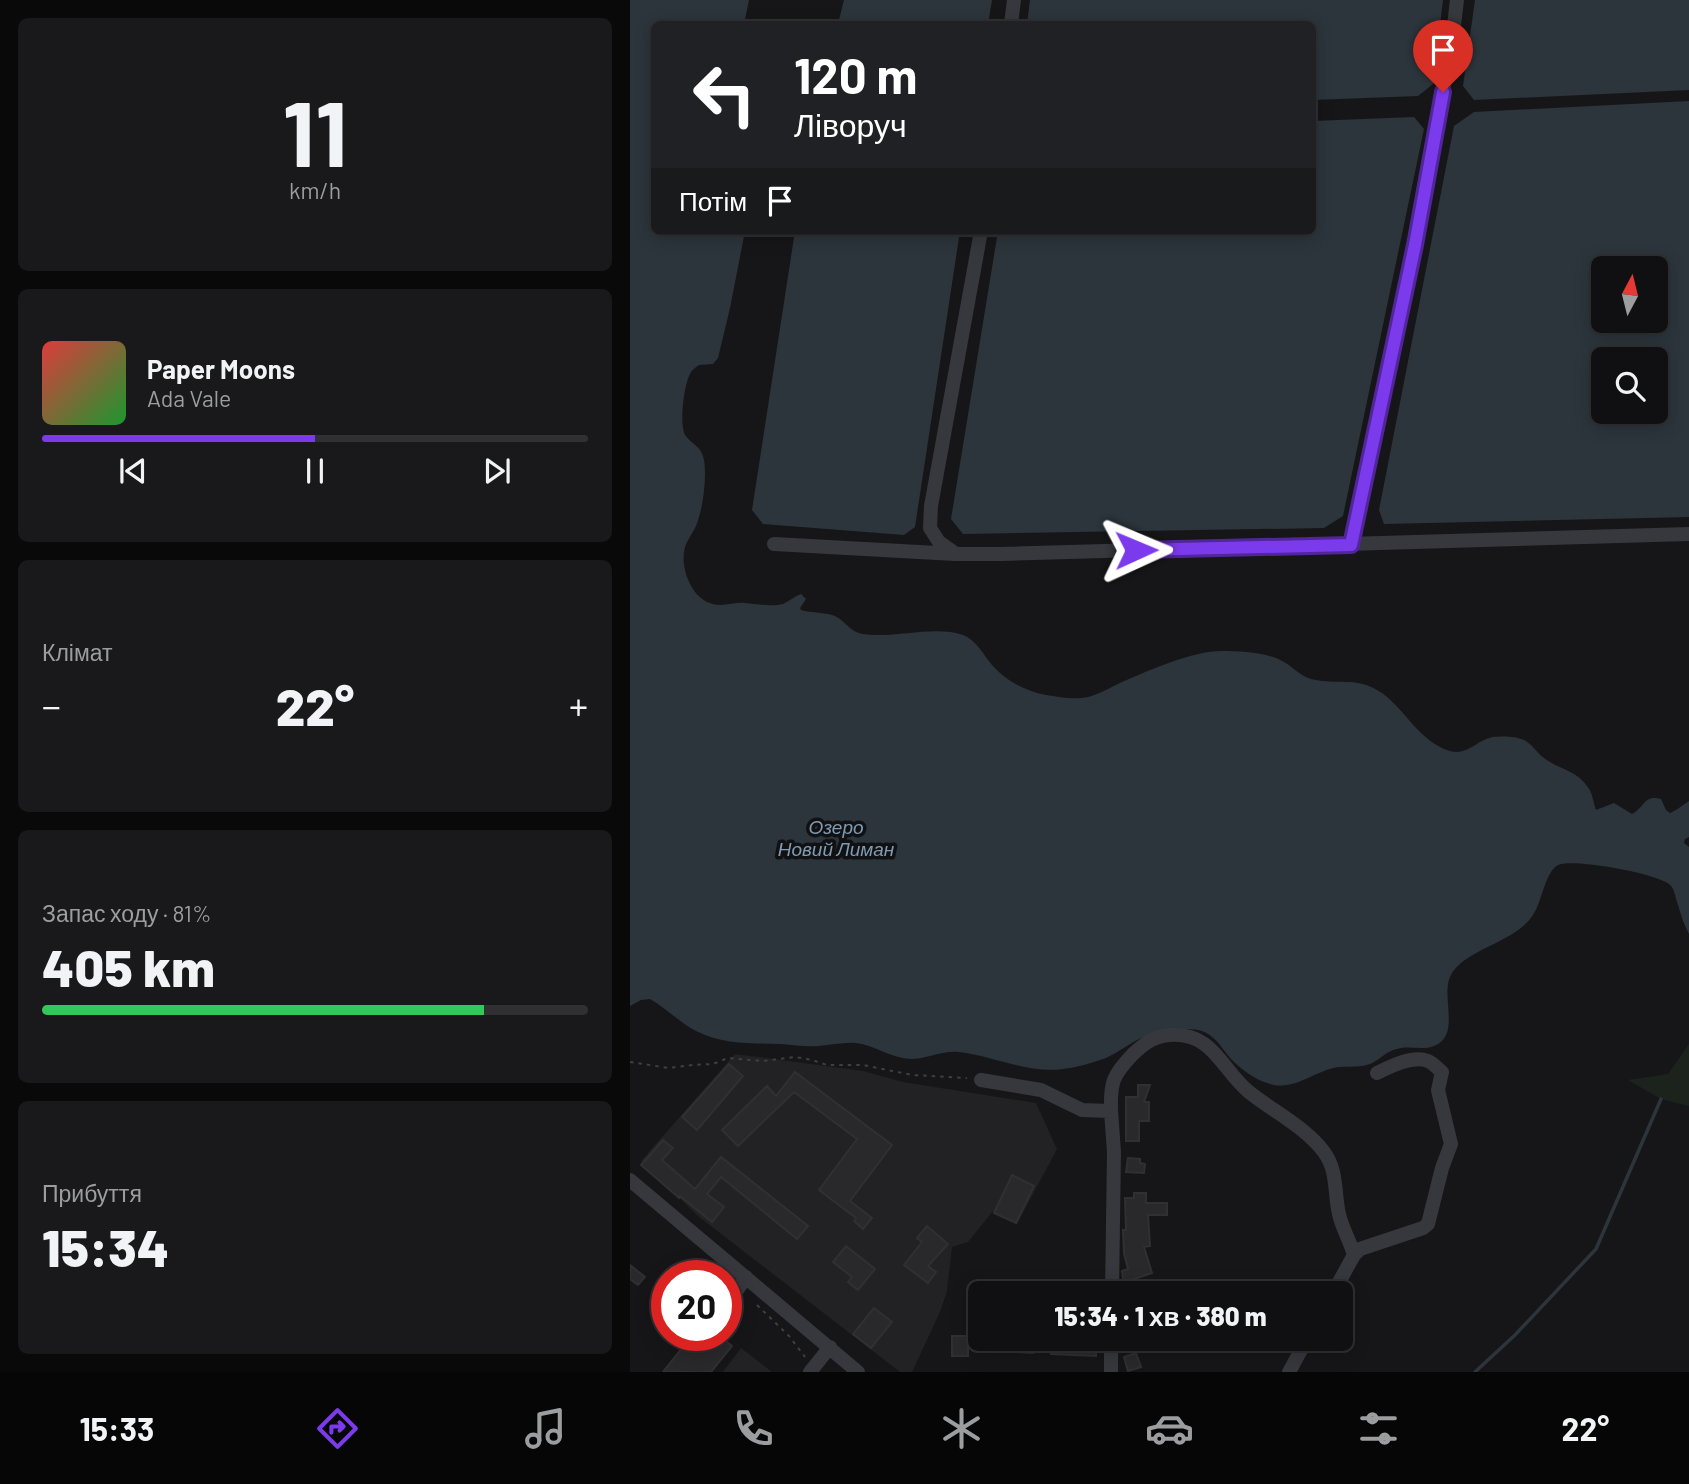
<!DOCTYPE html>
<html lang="uk">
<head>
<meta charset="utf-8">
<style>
	body { margin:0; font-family:Barlow,sans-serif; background:#19191b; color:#f1f3f6; height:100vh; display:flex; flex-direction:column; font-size:26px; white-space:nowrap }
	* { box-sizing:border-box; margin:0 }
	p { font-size:23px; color:#9c9d9f }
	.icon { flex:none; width:38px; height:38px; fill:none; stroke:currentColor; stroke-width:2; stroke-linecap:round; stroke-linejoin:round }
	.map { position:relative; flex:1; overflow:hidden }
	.sheet { display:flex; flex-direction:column; gap:18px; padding:18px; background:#09090a; width:630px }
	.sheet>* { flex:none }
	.hud { position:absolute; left:21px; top:21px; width:665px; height:214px; border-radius:10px; box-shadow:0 4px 18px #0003,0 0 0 2px #303032; background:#202124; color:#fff; overflow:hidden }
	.needle { width:46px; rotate:7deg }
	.controls { position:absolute; left:961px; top:256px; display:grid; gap:14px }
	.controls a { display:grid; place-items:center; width:77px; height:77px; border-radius:10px; background:#101012; box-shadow:0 4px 18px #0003,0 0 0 2px #303032; font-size:35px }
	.speed { position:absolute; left:21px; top:1260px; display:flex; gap:14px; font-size:35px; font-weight:700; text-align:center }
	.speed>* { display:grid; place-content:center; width:91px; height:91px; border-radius:50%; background:#101012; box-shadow:0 4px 18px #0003,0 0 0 2px #303032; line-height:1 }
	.speed .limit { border:10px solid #d22; background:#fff; color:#111 }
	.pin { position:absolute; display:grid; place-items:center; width:60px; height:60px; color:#fff; margin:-72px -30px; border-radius:50% 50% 50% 0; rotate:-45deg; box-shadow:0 0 7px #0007 }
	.pin .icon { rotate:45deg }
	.me { position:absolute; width:77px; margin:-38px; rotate:89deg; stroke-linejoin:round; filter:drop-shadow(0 0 5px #0008) }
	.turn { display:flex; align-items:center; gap:24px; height:147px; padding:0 28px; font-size:32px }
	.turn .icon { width:91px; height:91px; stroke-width:2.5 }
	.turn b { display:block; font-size:49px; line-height:60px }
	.then { display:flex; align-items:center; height:66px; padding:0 28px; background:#0003; gap:14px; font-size:26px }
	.big { font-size:52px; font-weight:800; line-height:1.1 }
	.sheet .tile { flex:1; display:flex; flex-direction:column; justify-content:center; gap:10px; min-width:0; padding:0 24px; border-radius:10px; background:#19191b }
	.sheet .dial { align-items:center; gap:0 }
	.dial b { font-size:91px; line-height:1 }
	.song { display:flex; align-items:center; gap:21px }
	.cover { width:84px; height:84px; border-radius:10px; background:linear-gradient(135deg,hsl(0 70% 55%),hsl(130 70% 35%)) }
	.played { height:7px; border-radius:4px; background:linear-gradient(90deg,#7c3aed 50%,#303032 50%) }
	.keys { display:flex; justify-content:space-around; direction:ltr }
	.heat { display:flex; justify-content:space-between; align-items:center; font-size:38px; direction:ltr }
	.charge { height:10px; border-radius:5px; background:linear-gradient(90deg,#34c759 81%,#303032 0) }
	.trip { position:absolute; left:338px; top:1281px; width:385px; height:70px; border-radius:10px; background:#101012; box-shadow:0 4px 18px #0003,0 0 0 2px #303032; font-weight:800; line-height:70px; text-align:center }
	.tab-bar { display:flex; height:112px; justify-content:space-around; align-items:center; background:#060607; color:#9c9d9f }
	.tab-bar .icon { width:49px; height:49px }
	.tab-bar .current { color:#7c3aed }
	.tab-bar b { font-size:32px; color:#f1f3f6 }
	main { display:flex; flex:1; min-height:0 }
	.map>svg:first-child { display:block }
	.built { fill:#222225 }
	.green { fill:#1c231d }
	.water { fill:#2c353c; fill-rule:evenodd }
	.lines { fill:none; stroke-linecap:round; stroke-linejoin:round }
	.stream { stroke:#2c353c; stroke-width:3.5 }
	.building { fill:#29292c; stroke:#303034; stroke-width:2 }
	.path { stroke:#3d3f44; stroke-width:2; stroke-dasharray:3.5 5; stroke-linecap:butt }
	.minor { stroke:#37383d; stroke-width:14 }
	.route-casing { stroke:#51269a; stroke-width:18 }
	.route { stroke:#7c3aed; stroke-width:12 }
	.labels { text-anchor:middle; stroke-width:7; stroke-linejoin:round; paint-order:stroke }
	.water-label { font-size:19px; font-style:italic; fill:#7f9bb3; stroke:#111113 }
</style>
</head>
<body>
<main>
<section class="sheet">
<div class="tile dial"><b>11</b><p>km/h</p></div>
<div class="tile">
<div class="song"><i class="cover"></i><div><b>Paper Moons</b><p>Ada Vale</p></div></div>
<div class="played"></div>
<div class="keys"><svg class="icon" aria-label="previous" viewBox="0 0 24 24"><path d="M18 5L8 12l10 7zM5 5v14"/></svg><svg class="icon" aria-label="pause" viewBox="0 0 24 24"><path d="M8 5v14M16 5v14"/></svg><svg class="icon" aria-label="next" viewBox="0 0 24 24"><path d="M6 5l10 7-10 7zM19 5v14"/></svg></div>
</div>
<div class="tile"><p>Клімат</p>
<div class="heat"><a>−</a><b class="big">22°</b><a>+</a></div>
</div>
<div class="tile"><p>Запас ходу · 81%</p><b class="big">405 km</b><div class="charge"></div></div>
<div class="tile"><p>Прибуття</p><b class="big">15:34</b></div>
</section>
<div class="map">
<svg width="1059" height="1372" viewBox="0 0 1059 1372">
	<rect width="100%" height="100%" fill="#161618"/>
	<path class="built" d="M105,1054L233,1071L273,1082L406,1103L427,1149L387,1224L363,1211L338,1242L322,1247L317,1291L310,1312L282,1372H270L68,1216L11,1161Z
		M111,1348L142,1372H93Z"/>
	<path class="green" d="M1059,1044V1106L1031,1099L998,1080L1038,1074Z"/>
	<path class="water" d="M0,0H119L114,24H24V231H115L100,308L88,358L83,364L69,365C66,367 63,369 61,372C54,383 49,423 55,435C62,445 71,445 74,460C77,478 73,511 65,528C61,536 55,543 54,552C51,571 63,600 83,604C93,607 105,602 115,603C126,604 142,607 153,604C159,601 165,596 171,594L176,599L170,608L171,610C181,613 192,612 202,615C215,619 219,632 233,634C264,639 304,625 333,635C346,640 353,654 362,665C376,681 395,691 416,695C429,697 445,700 458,697C470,694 481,687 492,682C520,670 562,651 592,651C611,651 637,652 654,662C663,667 670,676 681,679C708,686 725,675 752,693C775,710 787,737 814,749C836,759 844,741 863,737C872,736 886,736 894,740C902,744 906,752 914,758C928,769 946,770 957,786C963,793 963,802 966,810L984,803L1002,814C1015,807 1014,794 1031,799L1036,810L1040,813L1046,810L1059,801V837L1055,839L1054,843L1059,847V934C1054,925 1051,915 1048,905C1046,900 1045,892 1042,887C1035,874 942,858 928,865C915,872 912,902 903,915C884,944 832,949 820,977C811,998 831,1035 804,1046C792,1051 779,1045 767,1049C756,1051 750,1060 740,1064C730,1068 719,1066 709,1067C684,1070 664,1093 637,1083C624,1079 611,1069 601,1059C587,1042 582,1029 557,1029C546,1029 525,1033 514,1037C501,1042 489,1052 476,1058C462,1063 448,1067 433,1069C398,1074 364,1056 329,1052C312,1050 297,1059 280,1059C260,1058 245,1045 226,1043C214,1042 201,1045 189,1046C176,1047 164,1045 151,1044C121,1043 94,1045 66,1031C49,1022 36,1008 20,999L11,1000L0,1006Z
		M214,0H362L358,24H208Z
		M400,0H813L803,84L788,96L683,100L682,24H397Z
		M845,0H1059V90L844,100L833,86Z
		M1059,101V517L754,524L749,510L824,126L844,112ZM973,268H1026V320H973ZM973,359H1026V411H973Z
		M784,117L794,129L713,516L694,528L333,534L321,519L368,231H682L683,121Z
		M165,231H330L285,527L274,535L133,524L122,510Z"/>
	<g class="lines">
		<path class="stream" d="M845,1372L885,1335L966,1249L1031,1099"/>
	</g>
	<path class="building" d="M99,1064L113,1076L67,1130L52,1117Z
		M165,1072L262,1145L220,1201L242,1218L233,1229L224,1221L226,1218L189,1190L227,1139L164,1092L108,1146L92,1130L137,1086L146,1096Z
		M508,1085H520L514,1102H519V1121H509V1141H496V1097H508Z
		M33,1140L43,1148L32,1160L65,1189L91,1157L178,1226L167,1239L91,1177L77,1194L94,1207L82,1222L50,1196L49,1198L11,1165Z
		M498,1158L510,1159V1163L515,1164L514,1173L496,1172Z
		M382,1175L404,1186L386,1223L364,1213Z
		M504,1193H516V1203H537V1215H518L520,1246L514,1247L522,1273L504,1279L508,1293H492V1286L494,1285L492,1271L498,1269L494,1253L493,1230H496L495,1198H504Z
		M297,1226L318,1244L298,1266L306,1272L298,1283L274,1265L292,1242L287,1238Z
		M216,1246L245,1269L228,1290L218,1282L222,1277L203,1262Z
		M0,1265L15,1277L8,1285L0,1279Z
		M244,1308L262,1322L241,1348L223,1334Z
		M86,1335H88L102,1346L81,1372H33L60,1338L68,1348L75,1350L81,1345Z
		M322,1336H338V1356H322Z
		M387,1339H404L403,1353L386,1352Z
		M422,1339H456V1342H466V1356L421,1354Z
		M506,1353L511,1367L498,1371L494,1357Z"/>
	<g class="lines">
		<path class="path" d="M0,1062L39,1068L62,1065L83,1064L98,1058L133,1061L165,1057L182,1060L197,1065H233L282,1075L337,1078
			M127,1305L159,1336L175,1357"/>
		<path class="minor" d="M381,24L384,0
			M351,231L301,506L300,528L309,542L326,554H372L1059,534
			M144,544L325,554
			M721,545L785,245L822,42L827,0
			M351,1080L411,1090L452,1110L481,1111C480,1082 483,1075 503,1054C515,1043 524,1036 540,1035C583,1032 591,1069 619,1092C644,1112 674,1126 694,1152C708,1171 704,1193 709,1214C712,1228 720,1241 724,1255L703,1293
			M481,1111L484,1152L482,1293
			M0,1180L228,1372
			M724,1255L730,1249L793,1228L798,1224L812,1168L821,1144L808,1090L812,1072C808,1069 803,1063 798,1061C783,1055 761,1066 747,1073
			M96,1306L116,1277
			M481,1339V1372
			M73,1340L76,1335
			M180,1372L200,1347
			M659,1372L677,1339"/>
	</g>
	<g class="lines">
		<g class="route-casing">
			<path id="route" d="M506,550L721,545L785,245L813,92"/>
		</g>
		<use href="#route" class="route"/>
	</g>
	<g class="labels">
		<g class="water-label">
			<text x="206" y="834">Озеро<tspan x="206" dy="22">Новий Лиман</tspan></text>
		</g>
	</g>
</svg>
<div class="controls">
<a><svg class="needle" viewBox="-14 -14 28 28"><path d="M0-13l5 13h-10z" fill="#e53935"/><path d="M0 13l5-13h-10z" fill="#9c9d9f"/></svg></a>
<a><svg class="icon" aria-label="search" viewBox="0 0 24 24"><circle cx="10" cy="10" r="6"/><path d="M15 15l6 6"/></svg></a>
</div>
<div class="speed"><div class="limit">20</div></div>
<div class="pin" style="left:813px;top:92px;background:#d93025"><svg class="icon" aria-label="arrive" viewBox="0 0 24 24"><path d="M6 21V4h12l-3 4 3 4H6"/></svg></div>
<svg class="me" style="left:506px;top:550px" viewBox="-20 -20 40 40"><path d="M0-17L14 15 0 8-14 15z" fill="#7c3aed" stroke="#fff" stroke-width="4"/></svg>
<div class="trip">15:34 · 1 хв · 380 m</div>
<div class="hud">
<div class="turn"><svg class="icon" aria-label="left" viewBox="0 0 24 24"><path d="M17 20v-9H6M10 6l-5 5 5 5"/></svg><div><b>120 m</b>Ліворуч</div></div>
<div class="then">Потім<svg class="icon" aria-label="arrive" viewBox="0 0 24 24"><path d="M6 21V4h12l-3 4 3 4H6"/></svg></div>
</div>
</div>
</main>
<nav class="tab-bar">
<b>15:33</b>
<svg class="icon current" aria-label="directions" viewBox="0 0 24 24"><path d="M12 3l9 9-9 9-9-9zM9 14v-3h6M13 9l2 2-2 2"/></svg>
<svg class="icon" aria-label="music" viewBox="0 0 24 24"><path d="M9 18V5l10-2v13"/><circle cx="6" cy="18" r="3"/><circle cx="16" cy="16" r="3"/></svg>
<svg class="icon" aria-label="phone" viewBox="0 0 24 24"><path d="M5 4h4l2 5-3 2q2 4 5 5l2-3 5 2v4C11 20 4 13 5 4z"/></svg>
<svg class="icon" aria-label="climate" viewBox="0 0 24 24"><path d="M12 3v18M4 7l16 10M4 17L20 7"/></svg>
<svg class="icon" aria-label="car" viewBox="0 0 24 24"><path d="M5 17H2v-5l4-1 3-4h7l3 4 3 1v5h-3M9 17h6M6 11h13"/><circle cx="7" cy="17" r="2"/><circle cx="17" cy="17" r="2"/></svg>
<svg class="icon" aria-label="filters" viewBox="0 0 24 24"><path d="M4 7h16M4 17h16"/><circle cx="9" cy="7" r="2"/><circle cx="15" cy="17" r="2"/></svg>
<b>22°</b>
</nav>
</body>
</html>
